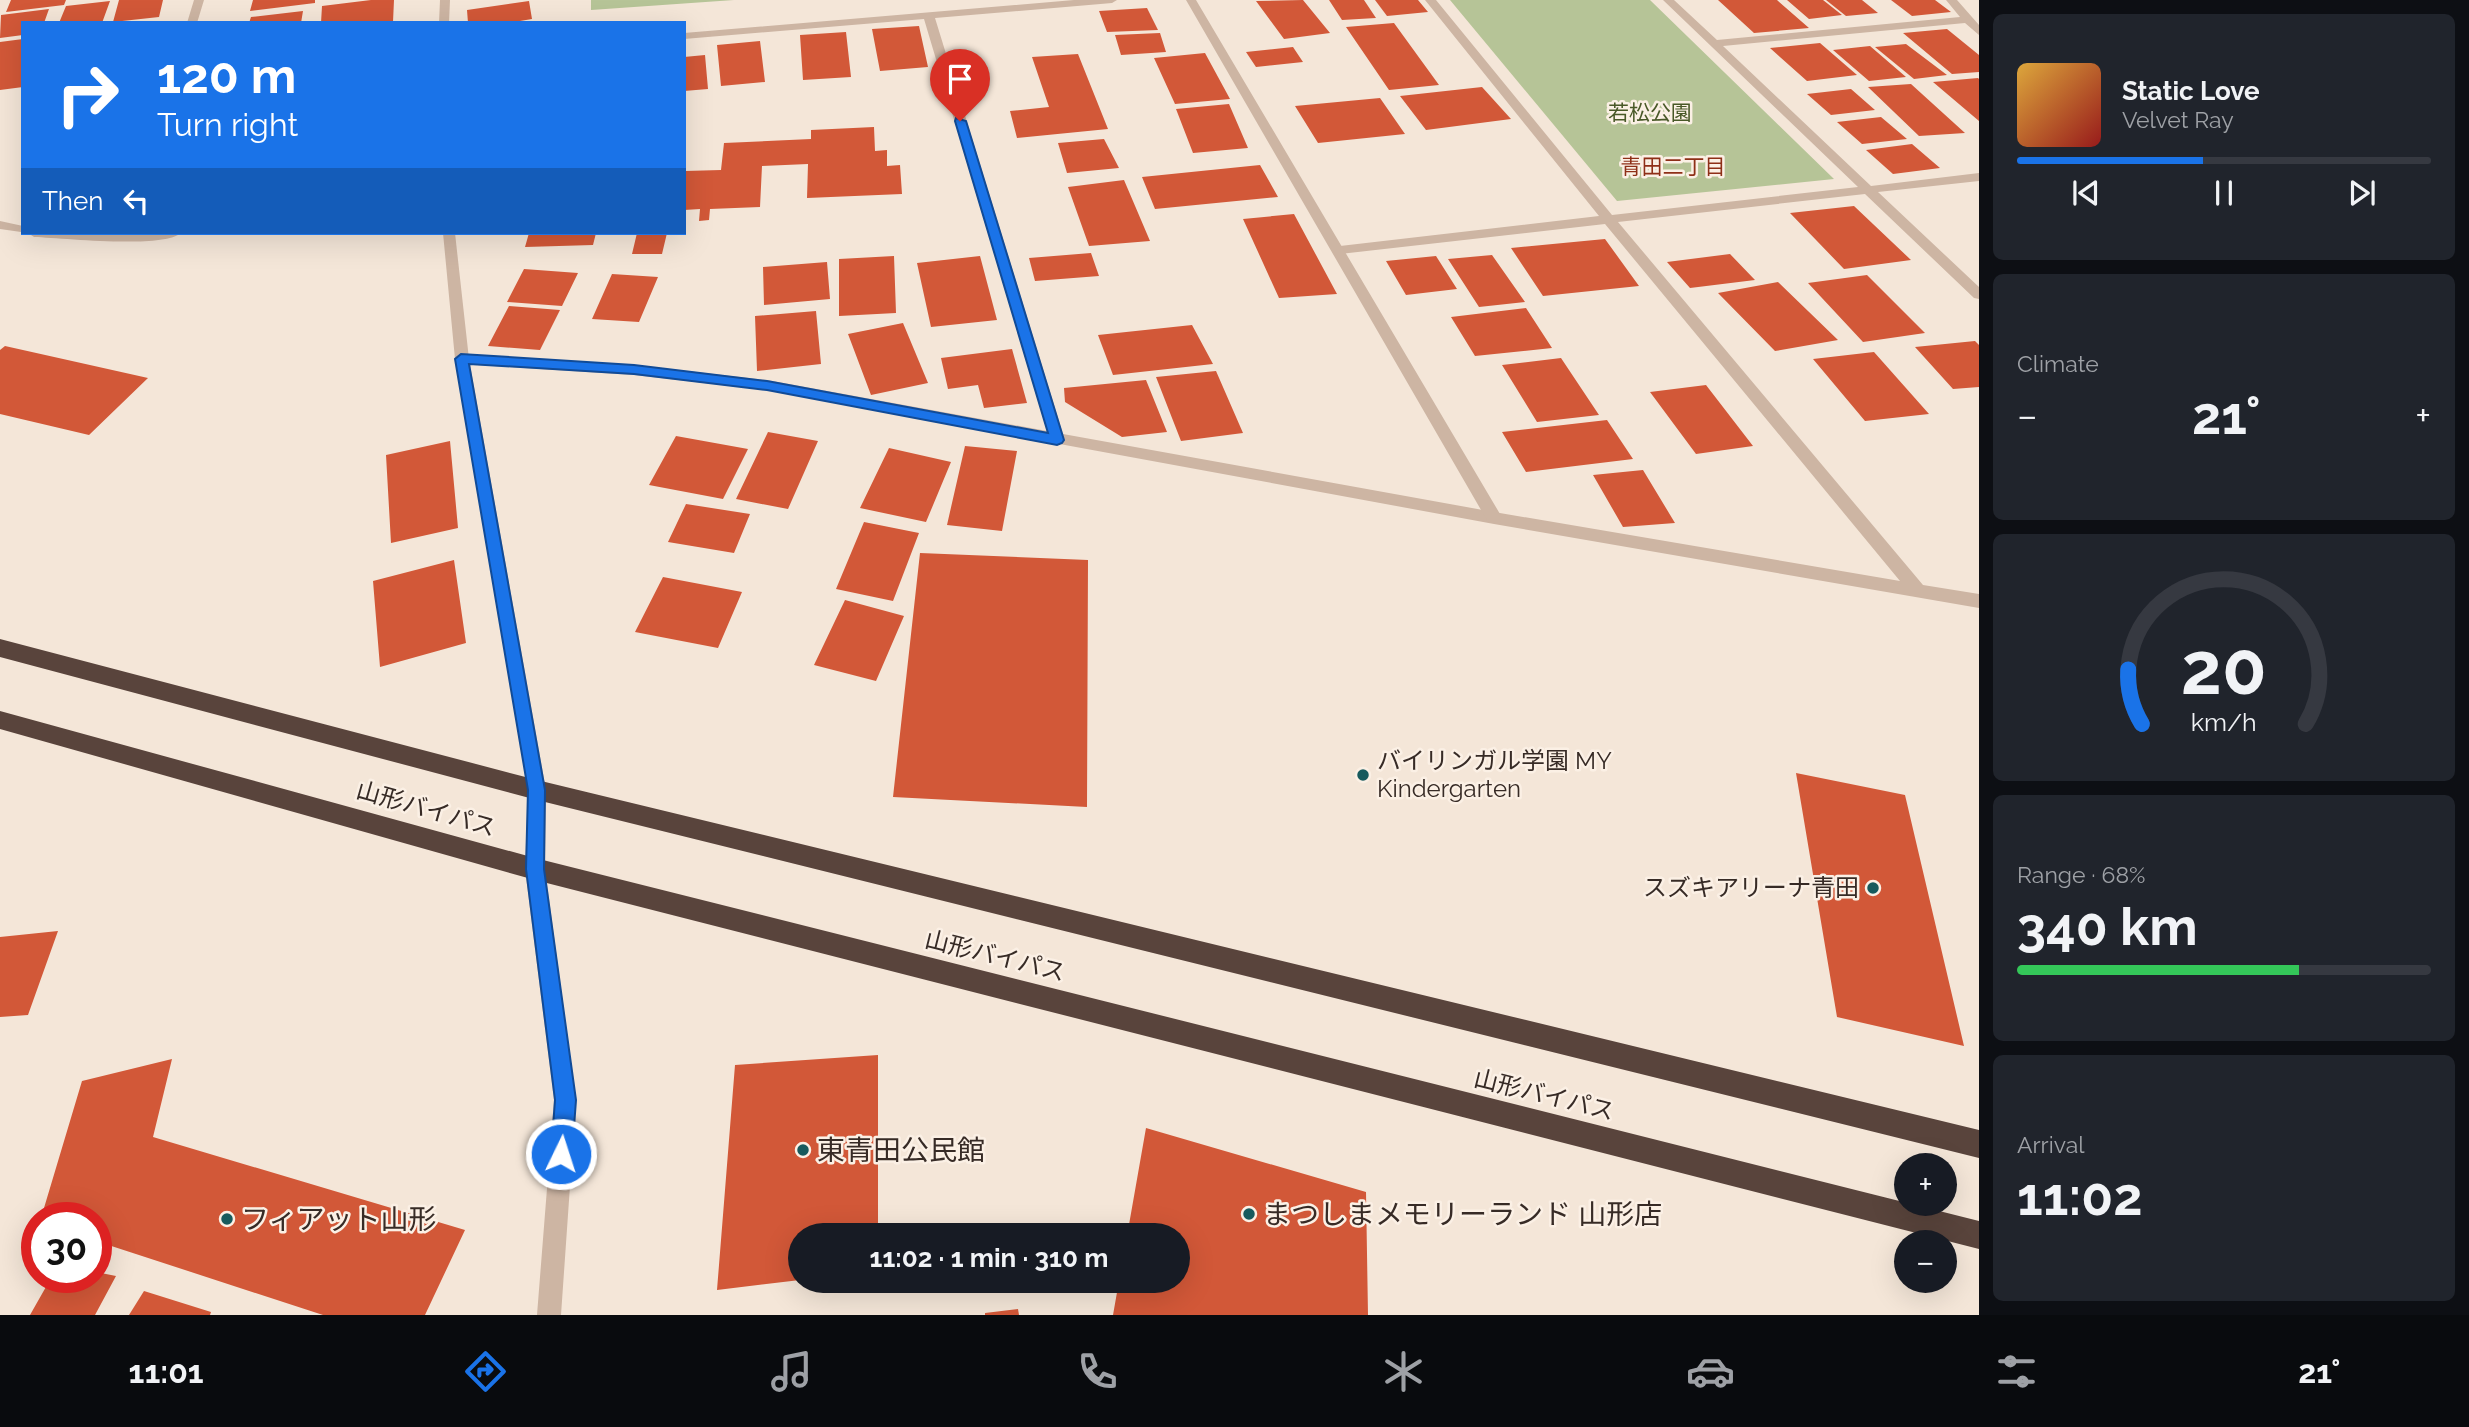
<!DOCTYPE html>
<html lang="en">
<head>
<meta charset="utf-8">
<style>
	body { margin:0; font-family:Raleway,"Noto Sans JP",sans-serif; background:#20242c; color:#f1f3f6; height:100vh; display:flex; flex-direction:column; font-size:26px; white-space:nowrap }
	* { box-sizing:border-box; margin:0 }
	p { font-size:23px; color:#9ea1a6 }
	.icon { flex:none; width:38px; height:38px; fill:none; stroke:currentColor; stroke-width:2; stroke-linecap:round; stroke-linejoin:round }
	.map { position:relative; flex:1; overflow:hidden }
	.details { display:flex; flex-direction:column; gap:14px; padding:14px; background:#0d0f14; width:490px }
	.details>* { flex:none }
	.guide { position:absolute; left:21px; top:21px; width:665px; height:214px; border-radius:0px; box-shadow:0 7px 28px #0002; background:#1a73e8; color:#fff; overflow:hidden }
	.fabs { position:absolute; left:1894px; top:1153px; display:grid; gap:14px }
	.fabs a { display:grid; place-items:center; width:63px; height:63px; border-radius:50%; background:#171b24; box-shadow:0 7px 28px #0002; font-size:35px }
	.speed { position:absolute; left:21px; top:1202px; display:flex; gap:14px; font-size:35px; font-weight:700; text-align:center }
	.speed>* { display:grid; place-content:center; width:91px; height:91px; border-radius:50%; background:#171b24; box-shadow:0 7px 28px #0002; line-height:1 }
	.speed .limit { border:10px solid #d22; background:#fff; color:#111 }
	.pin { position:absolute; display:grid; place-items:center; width:60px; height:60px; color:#fff; margin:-72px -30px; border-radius:50% 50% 50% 0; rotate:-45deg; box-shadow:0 0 7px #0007 }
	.pin .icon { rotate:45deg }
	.me { position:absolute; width:77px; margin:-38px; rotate:4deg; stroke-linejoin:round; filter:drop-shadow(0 0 5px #0008) }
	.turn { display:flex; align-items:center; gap:24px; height:147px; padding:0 21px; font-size:32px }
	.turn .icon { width:91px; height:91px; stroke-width:2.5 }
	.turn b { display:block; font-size:49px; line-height:60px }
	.then { display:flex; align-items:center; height:66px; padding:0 21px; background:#0003; gap:14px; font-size:26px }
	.big { font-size:52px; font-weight:700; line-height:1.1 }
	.details .card { flex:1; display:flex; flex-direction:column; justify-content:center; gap:10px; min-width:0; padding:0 24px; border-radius:10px; background:#20242c }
	.details .dial { align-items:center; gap:0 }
	.dial svg { height:182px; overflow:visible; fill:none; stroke:#363941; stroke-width:7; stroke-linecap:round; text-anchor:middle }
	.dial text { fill:#f1f3f6; stroke:none }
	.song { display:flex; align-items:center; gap:21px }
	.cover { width:84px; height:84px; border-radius:10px; background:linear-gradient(135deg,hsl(40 70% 55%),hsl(0 70% 35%)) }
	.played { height:7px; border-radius:4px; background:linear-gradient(90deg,#1a73e8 45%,#363941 45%) }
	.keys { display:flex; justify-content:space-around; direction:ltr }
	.heat { display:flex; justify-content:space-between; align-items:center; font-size:38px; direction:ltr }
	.charge { height:10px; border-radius:5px; background:linear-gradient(90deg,#34c759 68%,#363941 0) }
	.trip { position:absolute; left:788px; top:1223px; width:402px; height:70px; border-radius:35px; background:#171b24; box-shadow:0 7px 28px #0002; font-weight:700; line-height:70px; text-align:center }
	.dock { display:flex; height:112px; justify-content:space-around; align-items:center; background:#090b0e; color:#9ea1a6 }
	.dock .icon { width:49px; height:49px }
	.dock .selected { color:#1a73e8 }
	.dock b { font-size:32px; color:#f1f3f6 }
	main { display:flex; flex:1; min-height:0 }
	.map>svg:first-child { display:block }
	.green { fill:#b6c497 }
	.building { fill:#d25838 }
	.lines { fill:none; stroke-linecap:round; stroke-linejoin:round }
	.lane { fill:#cdb5a3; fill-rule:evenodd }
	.street { fill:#cdb5a3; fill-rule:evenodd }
	.highway { fill:#59443c; fill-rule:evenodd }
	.route { fill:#1a73e8; stroke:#114b97; stroke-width:2 }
	.poi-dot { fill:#175a5d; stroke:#fbf0e5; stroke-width:2.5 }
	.labels { text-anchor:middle; stroke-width:5; stroke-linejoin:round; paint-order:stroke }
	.far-park-label { font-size:21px; fill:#485827; stroke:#fbf0e5 }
	.far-neighbourhood-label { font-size:21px; fill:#8e2f17; stroke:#fbf0e5 }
	.poi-label { font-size:24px; fill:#372b26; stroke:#fbf0e5; text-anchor:start }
	.street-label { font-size:24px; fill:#372b26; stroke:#fbf0e5 }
	.near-poi-label { font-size:28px; fill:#372b26; stroke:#fbf0e5; text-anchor:start }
</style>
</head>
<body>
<main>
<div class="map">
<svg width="1979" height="1315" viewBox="0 0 1979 1315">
	<rect width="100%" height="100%" fill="#f4e6d8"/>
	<path class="green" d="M591,0H734L591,10Z
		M1450,0H1650L1834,179L1617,201Z"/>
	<path class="building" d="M11,0H66L64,5L6,12Z
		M119,0H163L159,17L113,22Z
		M253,0H315V3L250,11Z
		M371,0H394L393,22L321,23L322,6Z
		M1303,0L1330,33L1284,39L1256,1Z
		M1329,0H1364L1376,18L1342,20Z
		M1375,0H1418L1428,12L1387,16Z
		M1718,0H1777L1809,28L1754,33Z
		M1787,0H1823L1842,15L1809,19Z
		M1826,0H1862L1878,13L1846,16Z
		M1891,0H1935L1951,12L1912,16Z
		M110,1L102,23H59L66,6Z
		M529,1L532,19L508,23H468L467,10Z
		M1147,8L1158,30L1107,32L1099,11Z
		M49,9L44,23H23V35L0,38L1,15Z
		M303,11L301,23H249L251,17Z
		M1394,23L1439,85L1389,90L1346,27Z
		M919,26L928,67L880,71L872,29Z
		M1947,29L1979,55V72L1952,74L1903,33Z
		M846,32L851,77L803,80L800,35Z
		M1160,33L1166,52L1121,55L1115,35Z
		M23,39V87L0,90V42Z
		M760,41L765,82L721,86L717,45Z
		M1820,43L1857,75L1807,81L1770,48Z
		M1906,44L1947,75L1914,79L1875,47Z
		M1870,46L1906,77L1869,81L1833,50Z
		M1293,47L1303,62L1256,67L1246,52Z
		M1205,53L1230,99L1175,104L1154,58Z
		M1078,54L1108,129L1017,138L1010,111L1049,107L1032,57Z
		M705,55L708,89L684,91V57Z
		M1979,79V121L1933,82L1978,78Z
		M1911,84L1965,133L1919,136L1868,87Z
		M1482,87L1511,119L1426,130L1400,96Z
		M1851,89L1875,110L1831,115L1807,94Z
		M1380,98L1405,134L1318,143L1295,106Z
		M1229,104L1248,148L1193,153L1176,109Z
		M1881,117L1907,139L1862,144L1837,122Z
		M874,127L875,151L887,150V166L900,165L902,194L807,198L808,164L762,166L760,207L710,209L709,220L699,221L700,209L684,210L685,171L721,170L724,143L811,139V130Z
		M1104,139L1119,168L1067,173L1058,143Z
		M1912,144L1940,168L1893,174L1866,150Z
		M1260,165L1278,197L1155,209L1142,177Z
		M1124,180L1150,241L1089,246L1068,187Z
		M1854,206L1911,260L1844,269L1790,213Z
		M1294,214L1337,294L1279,298L1243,219Z
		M529,233H596L593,245L525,247Z
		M637,233H667L662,254H632Z
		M1605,239L1639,286L1543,296L1511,248Z
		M1091,253L1099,276L1035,281L1029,258Z
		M1730,254L1755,280L1690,288L1667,262Z
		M1492,255L1525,302L1479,307L1448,259Z
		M894,256L896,313L839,316V259Z
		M980,256L997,320L931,327L917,263Z
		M1436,256L1457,289L1406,295L1386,261Z
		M827,262L830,299L764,305L763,267Z
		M524,269L578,273L562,306L507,302Z
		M612,274L658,277L639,322L592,319Z
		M1867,275L1925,333L1863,342L1808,283Z
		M1778,282L1838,340L1775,351L1718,293Z
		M509,306L560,310L540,350L488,346Z
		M1526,308L1552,348L1475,356L1451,317Z
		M816,311L821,364L757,371L755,316Z
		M903,323L928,383L871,395L848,334Z
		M1192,325L1213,364L1113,375L1098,335Z
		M1975,341L1979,345V387L1953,389L1915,347Z
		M5,346L148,378L89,435L0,414V350Z
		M1012,349L1027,403L984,408L978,385L948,389L941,358Z
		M1874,352L1929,414L1865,421L1813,359Z
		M1561,358L1599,415L1537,422L1502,365Z
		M1216,371L1243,433L1181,441L1156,377Z
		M1146,380L1167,432L1122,437L1065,402L1064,388Z
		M1706,385L1753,446L1696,454L1650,392Z
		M1607,420L1633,459L1526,472L1502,432Z
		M768,432L818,441L788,509L736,499Z
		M676,436L748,449L723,499L649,485Z
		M450,441L458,528L391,543L386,455Z
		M965,446L1017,451L1002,531L947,525Z
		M889,448L951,462L926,522L860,508Z
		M1643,470L1675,523L1623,527L1593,475Z
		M686,504L750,514L734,553L668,542Z
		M864,522L919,533L893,601L836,589Z
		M920,553L1088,560L1087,807L893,797Z
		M454,560L466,643L380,667L373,581Z
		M663,577L742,592L718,648L635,632Z
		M845,600L904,616L876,681L814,665Z
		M1796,773L1905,795L1964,1046L1837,1017Z
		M58,931L28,1015L0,1017V937Z
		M878,1055V1236H800V1280L717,1290L735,1065Z
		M172,1059L153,1137L465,1230L425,1315H323L96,1241V1218H41L82,1081Z
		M1146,1128L1366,1192L1368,1315H1113L1119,1281H1178V1236H1127Z
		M96,1272L116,1276L95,1315H30L51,1278H96Z
		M144,1291L211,1312L210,1315H129Z
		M1018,1309L1019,1315H985V1313Z"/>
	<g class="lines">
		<path class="lane" d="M194,0H204L197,23H187Z
			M1074,0H1117L1112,3L935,18L1063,434L1494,512L1900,581L1605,224L1340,254L1333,250L1340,246L1599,216L1425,0H1436L1612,215L1858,187L1663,0H1674L1717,40L1960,17L1946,0H1957L1979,25V35L1965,23L1723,46L1871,186L1979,173V181L1878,192L1979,287V299L1974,298L1865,194L1618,222L1923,585L1979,594V608L1494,524L767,390L634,375L462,364L455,359L462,354L634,365L767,380L1047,431L924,19L684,39V33Z
			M0,221L23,226V233H28L0,229Z
			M28,233H181C162,249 63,238 34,237Z"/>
		<path class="street" d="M440,0H450L449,23H439Z
			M1186,0H1196L1500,514L1502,518L1500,522H1488Z
			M443,233H455L469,359L546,790L545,869L576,1100L561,1315H537L554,1100L525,869L528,790L455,359Z"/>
		<path class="highway" d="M0,639L537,780L1979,1130V1158L537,800L0,657Z
			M0,711L535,858L1979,1221V1249L535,880L0,729Z"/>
	</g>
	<path class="route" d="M956,118L966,121L1064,440L1062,443L1057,445L767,390L634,374L469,364L545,790L544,869L576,1100L572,1154L569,1161L561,1164L554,1161L551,1154L555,1100L526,869L528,790L455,359L461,354L634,365L767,381L1048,433L955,121Z"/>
	<g class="poi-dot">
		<circle cx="1363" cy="775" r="7"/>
		<circle cx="1873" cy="888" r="7"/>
		<circle cx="803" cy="1150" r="7"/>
		<circle cx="1249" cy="1214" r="7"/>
		<circle cx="227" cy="1219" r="7"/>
	</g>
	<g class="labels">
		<g class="far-park-label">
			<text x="1650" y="120">若松公園</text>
		</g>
		<g class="far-neighbourhood-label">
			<text x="1673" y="174">青田二丁目</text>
		</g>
		<g class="poi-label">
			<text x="1377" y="769">バイリンガル学園 MY<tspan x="1377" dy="28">Kindergarten</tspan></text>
			<text x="1859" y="896" text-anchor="end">スズキアリーナ青田</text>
		</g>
		<g class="street-label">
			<text transform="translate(426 809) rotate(16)" y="8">山形バイパス</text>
			<text transform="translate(995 956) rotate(14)" y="8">山形バイパス</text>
			<text transform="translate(1544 1095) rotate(14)" y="8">山形バイパス</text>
		</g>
		<g class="near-poi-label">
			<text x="817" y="1160">東青田公民館</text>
			<text x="1263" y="1224">まつしまメモリーランド 山形店</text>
			<text x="241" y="1229">フィアット山形</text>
		</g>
	</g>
</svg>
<div class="fabs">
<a>+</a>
<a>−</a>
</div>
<div class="speed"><div class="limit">30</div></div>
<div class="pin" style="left:960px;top:121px;background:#d93025"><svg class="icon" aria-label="arrive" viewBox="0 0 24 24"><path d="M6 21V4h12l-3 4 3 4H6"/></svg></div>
<svg class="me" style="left:561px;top:1154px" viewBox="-20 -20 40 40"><circle r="17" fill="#1a73e8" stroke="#fff" stroke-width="3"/><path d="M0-11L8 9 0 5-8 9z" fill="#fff"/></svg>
<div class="trip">11:02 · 1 min · 310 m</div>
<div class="guide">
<div class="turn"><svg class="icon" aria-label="right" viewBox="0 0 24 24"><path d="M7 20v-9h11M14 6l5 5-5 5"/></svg><div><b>120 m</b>Turn right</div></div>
<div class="then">Then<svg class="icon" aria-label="left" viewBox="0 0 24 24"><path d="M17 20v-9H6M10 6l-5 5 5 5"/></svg></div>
</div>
</div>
<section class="details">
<div class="card">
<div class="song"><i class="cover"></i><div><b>Static Love</b><p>Velvet Ray</p></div></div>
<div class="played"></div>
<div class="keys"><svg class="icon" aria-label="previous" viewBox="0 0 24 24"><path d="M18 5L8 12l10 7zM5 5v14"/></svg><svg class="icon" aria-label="pause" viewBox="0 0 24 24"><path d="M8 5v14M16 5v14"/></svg><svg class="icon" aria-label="next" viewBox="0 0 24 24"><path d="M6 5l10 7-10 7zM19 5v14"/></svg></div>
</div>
<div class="card"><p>Climate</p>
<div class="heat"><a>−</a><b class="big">21°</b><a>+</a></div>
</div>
<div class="card dial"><svg viewBox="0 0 100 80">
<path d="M14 69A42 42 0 1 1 86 69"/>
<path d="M14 69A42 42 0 0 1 8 45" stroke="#1a73e8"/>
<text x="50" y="56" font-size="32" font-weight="700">20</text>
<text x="50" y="72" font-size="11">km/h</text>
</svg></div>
<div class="card"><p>Range · 68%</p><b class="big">340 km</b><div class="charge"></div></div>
<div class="card"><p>Arrival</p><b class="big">11:02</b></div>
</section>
</main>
<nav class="dock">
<b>11:01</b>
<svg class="icon selected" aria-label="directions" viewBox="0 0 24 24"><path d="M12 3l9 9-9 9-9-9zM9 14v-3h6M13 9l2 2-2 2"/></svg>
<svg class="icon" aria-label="music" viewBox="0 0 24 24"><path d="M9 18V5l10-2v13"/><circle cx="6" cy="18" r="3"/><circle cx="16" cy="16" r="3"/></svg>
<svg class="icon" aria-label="phone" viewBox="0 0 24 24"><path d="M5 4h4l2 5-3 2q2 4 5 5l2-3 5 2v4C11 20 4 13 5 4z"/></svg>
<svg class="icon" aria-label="climate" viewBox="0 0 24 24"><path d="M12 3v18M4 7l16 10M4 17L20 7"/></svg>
<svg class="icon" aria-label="car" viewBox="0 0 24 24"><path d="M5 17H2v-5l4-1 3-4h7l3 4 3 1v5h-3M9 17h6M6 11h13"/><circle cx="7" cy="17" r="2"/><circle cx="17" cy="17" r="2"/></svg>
<svg class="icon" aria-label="filters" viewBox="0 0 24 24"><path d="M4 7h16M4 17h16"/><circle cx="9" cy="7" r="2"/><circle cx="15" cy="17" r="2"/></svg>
<b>21°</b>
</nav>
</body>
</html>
